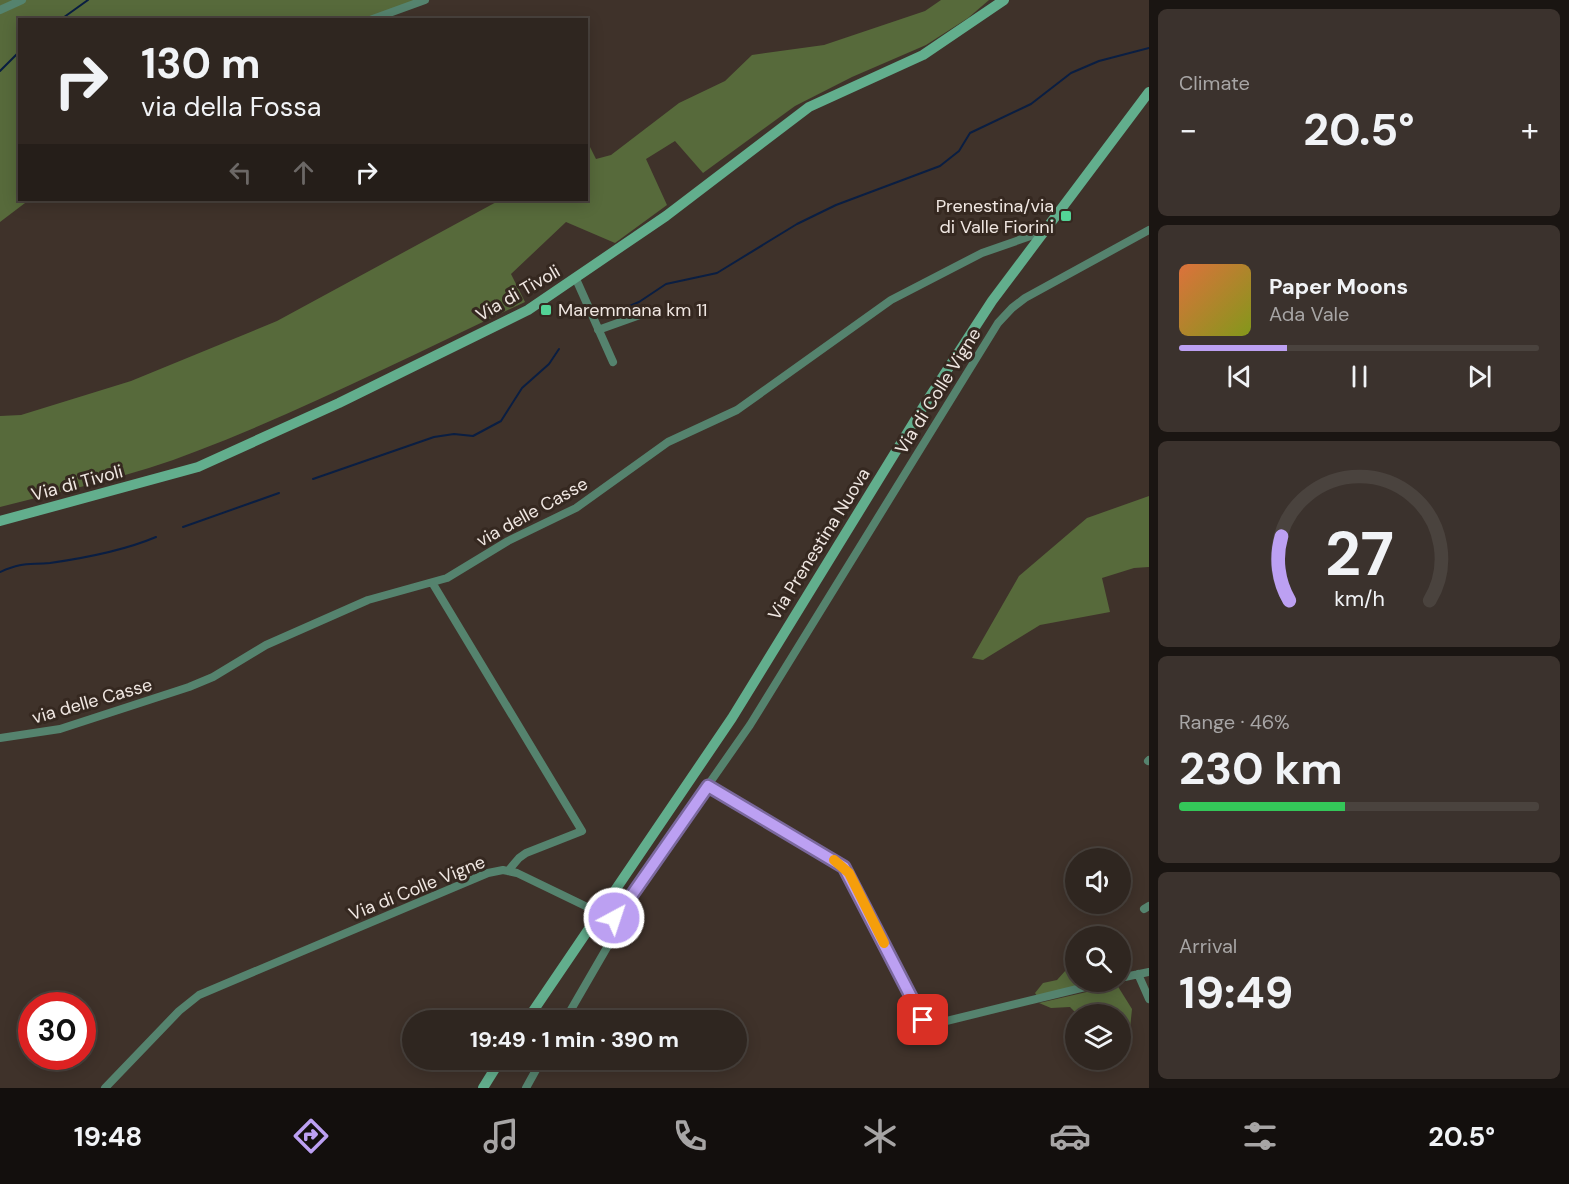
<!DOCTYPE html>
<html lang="en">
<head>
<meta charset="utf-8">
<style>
	body { margin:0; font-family:"DM Sans",sans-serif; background:#3b322d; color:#f1f3f6; height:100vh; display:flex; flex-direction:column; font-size:22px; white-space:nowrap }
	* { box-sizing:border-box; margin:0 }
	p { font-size:20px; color:#a7a5a5 }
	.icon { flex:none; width:33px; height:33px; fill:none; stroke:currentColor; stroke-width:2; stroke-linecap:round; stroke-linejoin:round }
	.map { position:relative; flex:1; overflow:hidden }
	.panel { display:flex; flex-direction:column; gap:9px; padding:9px; background:#1a1512; width:420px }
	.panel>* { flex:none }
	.guide { position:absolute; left:18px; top:18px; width:570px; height:183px; border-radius:0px; box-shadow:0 3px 15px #0003,0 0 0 2px #4a433e; background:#2f2620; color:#f1f3f6; overflow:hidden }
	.tools { position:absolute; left:1065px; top:848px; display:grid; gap:12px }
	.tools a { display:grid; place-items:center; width:66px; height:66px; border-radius:50%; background:#2f2620; box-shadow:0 3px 15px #0003,0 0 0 2px #4a433e; font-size:30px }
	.speed { position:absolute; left:18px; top:992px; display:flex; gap:12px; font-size:30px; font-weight:700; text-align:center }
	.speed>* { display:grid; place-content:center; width:78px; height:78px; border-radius:50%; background:#2f2620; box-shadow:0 3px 15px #0003,0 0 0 2px #4a433e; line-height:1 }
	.speed .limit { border:9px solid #d22; background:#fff; color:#111 }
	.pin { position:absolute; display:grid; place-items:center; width:51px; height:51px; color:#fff; margin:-26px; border-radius:12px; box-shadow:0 3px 9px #0006 }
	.me { position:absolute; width:66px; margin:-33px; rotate:40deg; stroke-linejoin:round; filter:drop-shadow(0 0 4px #0008) }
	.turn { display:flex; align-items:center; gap:21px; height:126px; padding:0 24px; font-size:27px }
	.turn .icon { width:78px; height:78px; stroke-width:2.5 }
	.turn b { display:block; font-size:42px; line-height:51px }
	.lanes { display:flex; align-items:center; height:57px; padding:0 24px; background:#0003; justify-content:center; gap:30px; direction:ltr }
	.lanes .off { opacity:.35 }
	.big { font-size:45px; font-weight:700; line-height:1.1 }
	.panel .card { flex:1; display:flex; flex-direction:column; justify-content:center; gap:9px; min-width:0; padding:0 21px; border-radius:9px; background:#3b322d }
	.panel .dial { align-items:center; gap:0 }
	.dial svg { height:156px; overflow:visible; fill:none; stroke:#4a433e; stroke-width:7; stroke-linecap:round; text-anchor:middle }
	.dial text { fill:#f1f3f6; stroke:none }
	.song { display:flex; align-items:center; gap:18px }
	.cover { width:72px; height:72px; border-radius:9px; background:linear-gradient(135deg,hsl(20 70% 55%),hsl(70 70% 35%)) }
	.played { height:6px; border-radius:3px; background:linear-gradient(90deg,#bca0f2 30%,#4a433e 30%) }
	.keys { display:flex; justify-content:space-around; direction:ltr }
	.heat { display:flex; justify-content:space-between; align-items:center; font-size:33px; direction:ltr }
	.charge { height:9px; border-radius:4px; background:linear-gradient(90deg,#34c759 46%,#4a433e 0) }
	.trip { position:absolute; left:402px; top:1010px; width:345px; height:60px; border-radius:30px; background:#2f2620; box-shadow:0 3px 15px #0003,0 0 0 2px #4a433e; font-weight:700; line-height:60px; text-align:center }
	.dock { display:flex; height:96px; justify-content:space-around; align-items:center; background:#130f0d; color:#a7a5a5 }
	.dock .icon { width:42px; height:42px }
	.dock .selected { color:#bca0f2 }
	.dock b { font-size:27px; color:#f1f3f6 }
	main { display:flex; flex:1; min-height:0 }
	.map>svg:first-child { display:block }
	.forest { fill:#576a3b }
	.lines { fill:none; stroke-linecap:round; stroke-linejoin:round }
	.stream { stroke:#0a1e42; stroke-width:2 }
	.minor { stroke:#55836e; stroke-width:8 }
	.secondary { stroke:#62ae8d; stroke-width:10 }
	.route-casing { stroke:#7a689d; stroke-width:15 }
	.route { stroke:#bca0f2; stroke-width:10 }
	.slow { stroke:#f59e0b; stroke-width:10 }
	.poi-dot { fill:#53d396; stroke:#352820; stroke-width:2 }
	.labels { text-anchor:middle; stroke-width:6; stroke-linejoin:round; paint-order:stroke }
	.poi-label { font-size:18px; fill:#f0e7e2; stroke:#352820; text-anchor:end }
	.street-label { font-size:18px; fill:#f0e7e2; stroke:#352820 }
</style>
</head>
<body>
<main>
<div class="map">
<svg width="1149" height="1088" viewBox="0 0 1149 1088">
	<rect width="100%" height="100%" fill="#3f322a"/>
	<path class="forest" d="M0,0H415L373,20H20V200H29L0,222Z
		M941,0H989L968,18L926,45L852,77L795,106L703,173L675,141L646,159L667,205L615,243L566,222L511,274L525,302C416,353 309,408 197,451C134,476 66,490 0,507V416L21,415L131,381L277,321L500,200H586L587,141L596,159L611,155L679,103L725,81L752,55L824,45L925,11Z
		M1149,496V567L1134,568L1102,578L1110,612L1040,625L983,660L972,658L1019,576L1087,518Z
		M1075,960L1076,981H1098L1037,996L1035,993L1043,983L1057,980Z
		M1117,985L1132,1009L1130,1029H1121L1120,1014H1110L1105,1006L1091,1007L1082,1014H1077L1070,1007L1051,1008L1039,1003Z"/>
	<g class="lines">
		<path class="stream" d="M60,20L88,0
			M0,71L20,51
			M601,318L639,302L666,284L717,273L797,224L836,205L940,166L959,151L970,133L1031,104L1071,73L1099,61L1149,48
			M313,479L434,437L454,434L473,436L501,421L522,388L549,364L559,349
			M183,527L279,493
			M0,572C23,562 27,565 50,563C85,558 123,551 156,537"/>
		<path class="minor" d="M0,10L22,0
			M370,20L425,0
			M576,279L613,362
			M598,330L640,315
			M433,584L582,831L526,853L519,858L508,871
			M0,738L60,729L189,687L213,677L266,645L368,600L447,578L508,541L576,508L668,442L737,410L891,300L982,253L1042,232
			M1148,761L1149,760
			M708,786L844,867L927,1023L934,1024L1110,981
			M1144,909L1149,906
			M1138,974L1149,999
			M1120,978L1149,972
			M565,1020L609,944
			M105,1088L179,1011L199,995L488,873L503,870L517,873L608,917H616L750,725L998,323L1012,308L1025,298L1149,230
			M526,1088L542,1059"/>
		<path class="secondary" d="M0,521L198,467L339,403L528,310L666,216L809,107L923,55L1004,0
			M527,1020L732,718L925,404L992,301L1149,92
			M483,1088L501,1059"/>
	</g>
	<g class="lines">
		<g class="route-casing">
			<path id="route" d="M614,918L618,915L708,786L844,867L923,1020"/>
		</g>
		<use href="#route" class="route"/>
		<path class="slow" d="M834,860L849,873L884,943"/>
	</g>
	<g class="poi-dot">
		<rect x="1060" y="210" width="12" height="12" rx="3"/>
		<rect x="540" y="304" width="12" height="12" rx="3"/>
	</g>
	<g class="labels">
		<g class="poi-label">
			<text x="1054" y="212">Prenestina/via<tspan x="1054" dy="21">di Valle Fiorini</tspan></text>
			<text x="558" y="316" text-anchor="start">Maremmana km 11</text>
		</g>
		<g class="street-label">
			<text transform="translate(518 293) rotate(-30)" y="6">Via di Tivoli</text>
			<text transform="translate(938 391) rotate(-58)" y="6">Via di Colle Vigne</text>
			<text transform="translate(77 483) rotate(-15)" y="6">Via di Tivoli</text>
			<text transform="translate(532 512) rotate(-29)" y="6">via delle Casse</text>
			<text transform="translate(819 544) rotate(-58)" y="6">Via Prenestina Nuova</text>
			<text transform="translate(92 701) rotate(-16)" y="6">via delle Casse</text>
			<text transform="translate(417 888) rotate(-22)" y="6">Via di Colle Vigne</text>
		</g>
	</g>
</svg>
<div class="tools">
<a><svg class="icon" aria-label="sound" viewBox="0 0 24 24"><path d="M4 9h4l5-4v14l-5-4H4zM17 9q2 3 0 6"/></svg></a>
<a><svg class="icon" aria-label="search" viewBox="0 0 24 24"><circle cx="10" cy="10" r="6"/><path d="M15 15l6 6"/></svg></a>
<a><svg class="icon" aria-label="layers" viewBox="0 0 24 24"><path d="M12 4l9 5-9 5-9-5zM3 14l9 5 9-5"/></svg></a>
</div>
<div class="speed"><div class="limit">30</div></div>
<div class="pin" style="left:923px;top:1020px;background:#d93025"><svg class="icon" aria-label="arrive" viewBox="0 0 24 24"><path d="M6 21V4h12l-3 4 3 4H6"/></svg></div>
<svg class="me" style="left:614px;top:918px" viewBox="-20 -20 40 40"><circle r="17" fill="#bca0f2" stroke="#fff" stroke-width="3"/><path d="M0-11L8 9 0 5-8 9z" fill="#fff"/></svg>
<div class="trip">19:49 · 1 min · 390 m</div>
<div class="guide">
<div class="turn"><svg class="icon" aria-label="right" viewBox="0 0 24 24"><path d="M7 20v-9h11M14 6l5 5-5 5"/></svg><div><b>130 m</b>via della Fossa</div></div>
<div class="lanes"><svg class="icon off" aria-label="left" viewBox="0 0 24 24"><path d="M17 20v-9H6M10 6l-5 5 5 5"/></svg><svg class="icon off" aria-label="ahead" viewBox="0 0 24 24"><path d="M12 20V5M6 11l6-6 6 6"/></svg><svg class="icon" aria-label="right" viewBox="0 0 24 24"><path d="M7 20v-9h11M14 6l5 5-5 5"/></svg></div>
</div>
</div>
<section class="panel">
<div class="card"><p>Climate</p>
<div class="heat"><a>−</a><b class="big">20.5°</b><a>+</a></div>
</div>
<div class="card">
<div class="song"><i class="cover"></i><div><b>Paper Moons</b><p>Ada Vale</p></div></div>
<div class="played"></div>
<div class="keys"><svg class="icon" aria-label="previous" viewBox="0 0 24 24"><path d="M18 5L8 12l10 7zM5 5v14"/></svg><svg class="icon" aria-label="pause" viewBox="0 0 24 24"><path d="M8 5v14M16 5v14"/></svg><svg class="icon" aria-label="next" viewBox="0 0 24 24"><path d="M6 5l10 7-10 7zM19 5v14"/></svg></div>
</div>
<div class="card dial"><svg viewBox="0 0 100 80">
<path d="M14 69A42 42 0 1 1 86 69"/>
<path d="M14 69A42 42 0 0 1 10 36" stroke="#bca0f2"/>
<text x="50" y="56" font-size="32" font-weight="700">27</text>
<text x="50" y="72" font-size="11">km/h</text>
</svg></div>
<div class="card"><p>Range · 46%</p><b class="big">230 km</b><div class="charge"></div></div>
<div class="card"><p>Arrival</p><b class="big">19:49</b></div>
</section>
</main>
<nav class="dock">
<b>19:48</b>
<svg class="icon selected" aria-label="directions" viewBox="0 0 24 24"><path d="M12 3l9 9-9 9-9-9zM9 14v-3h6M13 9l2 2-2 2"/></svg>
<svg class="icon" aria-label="music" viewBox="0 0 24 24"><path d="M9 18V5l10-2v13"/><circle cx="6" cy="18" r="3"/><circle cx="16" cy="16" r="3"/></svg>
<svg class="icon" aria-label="phone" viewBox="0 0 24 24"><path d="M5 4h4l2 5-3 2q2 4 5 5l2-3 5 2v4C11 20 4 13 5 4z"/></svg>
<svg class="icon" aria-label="climate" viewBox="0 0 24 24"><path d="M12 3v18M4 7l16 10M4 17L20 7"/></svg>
<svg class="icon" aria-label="car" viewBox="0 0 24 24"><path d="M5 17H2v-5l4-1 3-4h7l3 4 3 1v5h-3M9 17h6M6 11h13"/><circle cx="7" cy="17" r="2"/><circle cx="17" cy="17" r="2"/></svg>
<svg class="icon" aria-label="filters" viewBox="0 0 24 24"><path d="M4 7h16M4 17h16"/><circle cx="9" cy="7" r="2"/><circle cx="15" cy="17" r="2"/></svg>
<b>20.5°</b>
</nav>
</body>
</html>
